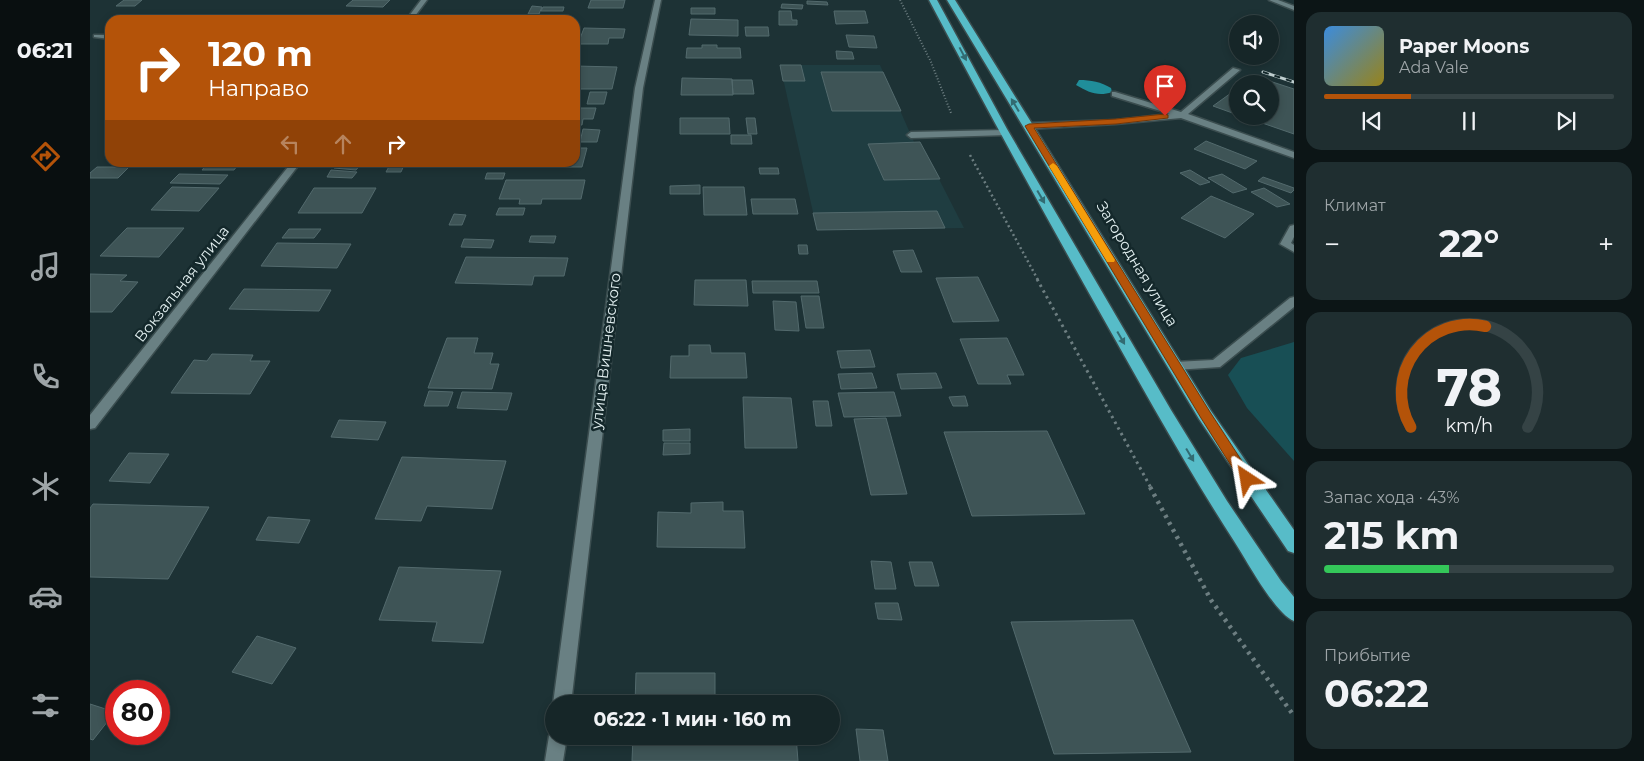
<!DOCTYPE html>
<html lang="ru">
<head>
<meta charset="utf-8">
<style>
	body { margin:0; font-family:Montserrat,sans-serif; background:#1f2e30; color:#f1f3f6; height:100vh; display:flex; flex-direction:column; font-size:19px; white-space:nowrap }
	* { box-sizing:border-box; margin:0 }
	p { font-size:16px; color:#9ea5a8 }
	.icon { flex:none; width:28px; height:28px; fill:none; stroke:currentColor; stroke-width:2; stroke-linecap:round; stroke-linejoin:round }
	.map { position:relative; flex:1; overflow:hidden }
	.side { display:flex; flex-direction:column; gap:12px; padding:12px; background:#0c1516; width:350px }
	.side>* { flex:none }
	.top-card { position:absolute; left:15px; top:15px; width:475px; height:152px; border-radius:15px; box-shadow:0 2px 8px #0003,0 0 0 1px #354345; background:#b45309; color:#fff; overflow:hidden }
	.fabs { position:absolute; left:1139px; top:15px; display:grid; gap:10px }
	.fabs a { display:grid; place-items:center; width:50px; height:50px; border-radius:50%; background:#162628; box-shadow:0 2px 8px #0003,0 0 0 1px #354345; font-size:25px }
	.speed { position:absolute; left:15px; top:680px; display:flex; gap:10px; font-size:25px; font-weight:700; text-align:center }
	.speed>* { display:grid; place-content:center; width:65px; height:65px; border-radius:50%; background:#162628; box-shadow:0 2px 8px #0003,0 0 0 1px #354345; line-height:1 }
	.speed .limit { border:8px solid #d22; background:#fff; color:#111 }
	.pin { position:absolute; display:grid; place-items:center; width:42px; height:42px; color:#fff; margin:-51px -21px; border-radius:50% 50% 50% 0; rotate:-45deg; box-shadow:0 0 5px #0007 }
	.pin .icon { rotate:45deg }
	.me { position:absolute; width:55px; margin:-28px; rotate:327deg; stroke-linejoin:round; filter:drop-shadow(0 0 4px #0008) }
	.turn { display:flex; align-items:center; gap:18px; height:105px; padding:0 20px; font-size:22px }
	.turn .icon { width:65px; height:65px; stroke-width:2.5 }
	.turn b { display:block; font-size:35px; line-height:42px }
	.lanes { display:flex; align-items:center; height:48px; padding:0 20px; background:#0003; justify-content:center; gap:25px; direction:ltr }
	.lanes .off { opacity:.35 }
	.big { font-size:38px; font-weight:700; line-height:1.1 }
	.side .widget { flex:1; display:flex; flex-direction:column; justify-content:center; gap:8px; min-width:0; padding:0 18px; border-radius:15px; background:#1f2e30 }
	.side .dial { align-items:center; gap:0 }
	.dial svg { height:130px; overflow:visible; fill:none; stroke:#354345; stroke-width:7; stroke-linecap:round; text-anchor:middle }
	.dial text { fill:#f1f3f6; stroke:none }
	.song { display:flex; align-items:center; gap:15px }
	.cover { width:60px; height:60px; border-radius:8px; background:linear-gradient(135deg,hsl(210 70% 55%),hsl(50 70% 35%)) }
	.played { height:5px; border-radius:2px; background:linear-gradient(90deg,#b45309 30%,#354345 30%) }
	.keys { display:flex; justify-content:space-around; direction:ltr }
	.heat { display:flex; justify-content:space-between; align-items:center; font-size:28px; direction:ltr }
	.charge { height:8px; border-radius:4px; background:linear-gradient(90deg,#34c759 43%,#354345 0) }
	.trip { position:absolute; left:455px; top:695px; width:295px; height:50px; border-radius:25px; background:#162628; box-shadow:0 2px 8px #0003,0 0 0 1px #354345; font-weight:700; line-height:50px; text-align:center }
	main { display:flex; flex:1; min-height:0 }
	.menu { display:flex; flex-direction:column; width:90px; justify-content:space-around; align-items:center; background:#090f10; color:#9ea5a8 }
	.menu .icon { width:35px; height:35px }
	.menu .selected { color:#b45309 }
	.menu b { font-size:22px; color:#f1f3f6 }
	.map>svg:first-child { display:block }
	.built { fill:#1f3d41 }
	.green { fill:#184f55 }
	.water { fill:#208e9a }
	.building { fill:#3e5456; stroke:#536a6d }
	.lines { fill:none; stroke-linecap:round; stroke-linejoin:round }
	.minor-casing { stroke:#3b4d4f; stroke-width:3 }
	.highway-casing { stroke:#3b4d4f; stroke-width:3 }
	.path-far3 { stroke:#6d7e81; stroke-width:2; stroke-dasharray:1 2; stroke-linecap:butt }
	.path-far2 { stroke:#6d7e81; stroke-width:2.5; stroke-dasharray:2 3; stroke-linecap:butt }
	.path-far1 { stroke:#6d7e81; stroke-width:3; stroke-dasharray:2.5 4; stroke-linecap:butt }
	.path { stroke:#6d7e81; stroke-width:4.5; stroke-dasharray:3 5; stroke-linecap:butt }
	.minor { fill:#698083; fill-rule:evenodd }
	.highway { fill:#57bcc8; fill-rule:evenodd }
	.rail-casing { stroke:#bfcecf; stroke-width:3 }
	.rail { stroke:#14282b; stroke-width:2; stroke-dasharray:6; stroke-linecap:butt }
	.oneway { fill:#326b72 }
	.route { fill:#b45309; stroke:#753606 }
	.slow { fill:#f59e0b }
	.labels { text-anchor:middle; stroke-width:5; stroke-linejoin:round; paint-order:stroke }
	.street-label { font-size:15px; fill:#e3f0f1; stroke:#14282b }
</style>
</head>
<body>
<main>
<nav class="menu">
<b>06:21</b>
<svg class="icon selected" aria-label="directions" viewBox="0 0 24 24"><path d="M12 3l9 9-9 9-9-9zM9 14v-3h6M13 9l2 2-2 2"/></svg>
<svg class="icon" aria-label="music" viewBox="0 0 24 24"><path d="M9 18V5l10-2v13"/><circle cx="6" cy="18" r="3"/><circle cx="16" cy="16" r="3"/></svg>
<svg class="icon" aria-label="phone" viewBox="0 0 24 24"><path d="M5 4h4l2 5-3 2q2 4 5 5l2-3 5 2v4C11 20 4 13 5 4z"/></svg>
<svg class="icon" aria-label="climate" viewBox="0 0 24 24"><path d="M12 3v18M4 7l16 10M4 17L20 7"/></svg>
<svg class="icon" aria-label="car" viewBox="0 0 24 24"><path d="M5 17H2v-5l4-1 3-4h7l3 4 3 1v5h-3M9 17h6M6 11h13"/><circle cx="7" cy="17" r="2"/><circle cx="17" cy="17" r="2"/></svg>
<svg class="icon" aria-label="filters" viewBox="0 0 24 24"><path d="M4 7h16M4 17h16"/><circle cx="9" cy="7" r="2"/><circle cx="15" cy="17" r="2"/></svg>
</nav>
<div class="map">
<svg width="1204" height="761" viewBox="0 0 1204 761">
	<rect width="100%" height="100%" fill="#1d3235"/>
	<path class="built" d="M690,65H790L824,142H830L874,228L727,230Z"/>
	<path class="green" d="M1204,342V461L1157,408L1138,375L1151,358Z"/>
	<path class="water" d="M989,80C1001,80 1011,82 1021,88L1022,92C1008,97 998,92 986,85Z"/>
	<path class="building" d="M34,0H52L45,6H26Z
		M263,0H300L293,7L256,6Z
		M501,0H535L533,8H498Z
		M717,1L737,2L738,5L717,4Z
		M692,4L713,5L712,9L691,8Z
		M442,6L452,7L449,14H438Z
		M453,7H474L473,11H451Z
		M601,8H625V14H601Z
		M689,11H701L702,20H707V25H689Z
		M744,11H775L778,23L746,24Z
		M34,17L87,18L85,20H29Z
		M440,17H460L459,20H439Z
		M122,18L183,19L120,20Z
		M601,19L648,20V36L599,35Z
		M655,27H678L679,36H656Z
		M494,28L535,29L533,38H519L518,44H488Z
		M756,35L784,36L787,48L759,47Z
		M612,45H627V48H650L651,58H596L597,48H612Z
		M746,51L762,52L764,59H747Z
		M690,65H711L715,81H693Z
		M485,66L527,67L522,89H485Z
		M731,72H793L811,111H742Z
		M1164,76L1204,89V134L1152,116H1180V84H1154Z
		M592,78L642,79L643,95H591Z
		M642,80H662L664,94H643Z
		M1148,88V115L1123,106Z
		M500,92H517L514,104H497Z
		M485,108H506L503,119H493L492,125H485Z
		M590,118H639L640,134H590Z
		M656,118H665L667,134H658Z
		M493,129L510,130L507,142H490Z
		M641,135H661L662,144H641Z
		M1116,141L1167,161L1155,169L1104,149Z
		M830,142L850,179L794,180L778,144Z
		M485,148H497L492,167H435L436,162H485Z
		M119,162H150L144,170H112Z
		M248,163L271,164L266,170L244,168Z
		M301,163H315L311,172H296Z
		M7,167H39L28,178H0V173Z
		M669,168H688L689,174H670Z
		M241,170L267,172L262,178L237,177Z
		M1100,170L1120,182L1110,185L1090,173Z
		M397,173H415L413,179H395Z
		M89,174L138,175L130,184L80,183Z
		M1132,174L1157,189L1143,193L1118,178Z
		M1173,177L1204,188V190L1201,193L1168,181Z
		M416,180H495L491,199H452L451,204H429L430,199H409Z
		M610,185V194H580V186Z
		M82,187L129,188L109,211L61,210Z
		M613,187H654L657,215H614Z
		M224,188H286L272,213H208Z
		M1174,188L1200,204L1187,207L1161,192Z
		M1121,196L1164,214L1135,238L1091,218Z
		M661,199H705L708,214H663Z
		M409,208H435L433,215H406Z
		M847,211L855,228L727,230L723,213Z
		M364,214L376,215L372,225H359Z
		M37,228H94L69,257L10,256Z
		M199,229H231L224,238H192Z
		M441,236H466L464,243L439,242Z
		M374,239L404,240L401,248L371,247Z
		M187,243L261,244L247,268L171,266Z
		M708,245H717L718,254H709Z
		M823,250L832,272H811L803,251Z
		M376,257L478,258L474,276H444L442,285L365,283Z
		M0,274L37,275L30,281L48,282L22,312H0Z
		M888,277L909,321L863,322L846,278Z
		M605,280H656L658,306L604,305Z
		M662,281H727L729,293H663Z
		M154,289L241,290L229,311L139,309Z
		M711,296H729L734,328H716Z
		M683,301L706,302L709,331L685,330Z
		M357,338H388L384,353H403L400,364H409L402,389L338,388Z
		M917,338L934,375H917L921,384H888L870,339Z
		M599,345H620L621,353H655L657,378H580L581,356H599Z
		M780,350L785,367L751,368L747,351Z
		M122,354L163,355L160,361H180L160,394L81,393L104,360L117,361Z
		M782,373L787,388L751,389L748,374Z
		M846,373L852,388L811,389L807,374Z
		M339,391L363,392L358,406H334Z
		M372,392L422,393L417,410L367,408Z
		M804,392L811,416L754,417L748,393Z
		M875,396L878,406H863L859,397Z
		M653,397L701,398L707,448H655Z
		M723,401H738L742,426H726Z
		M796,418L817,494L781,495L764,419Z
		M249,420L296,422L288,440L241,437Z
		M600,429V441H573V430Z
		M957,431L995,514L882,516L854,432Z
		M574,443H600V454L573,455Z
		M39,453L79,454L60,483L19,481Z
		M312,457L416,461L402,509L337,506L331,521L285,519Z
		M633,502V511H653L655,548L567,547L568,512L601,513V503Z
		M3,504L119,507L78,579L0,577V508Z
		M178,517L220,520L209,543L166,540Z
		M781,561L801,562L806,589H785Z
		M819,562H842L849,586H825Z
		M309,567L411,571L393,643L342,641L347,622L289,620Z
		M785,603H808L812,620L788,619Z
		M1043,620L1101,752L964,754L921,622Z
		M167,636L206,648L182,684L142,672Z
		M546,673H625V704H545Z
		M0,704L25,712L3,740L0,739Z
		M766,729L793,730L798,761H770Z
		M543,736H706L708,761H542Z"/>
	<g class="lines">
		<g class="minor-casing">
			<path id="minor" d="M331,0H337L322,20H316Z
				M565,0H571L553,88L481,704H464V706L463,704L545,88Z
				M1179,0H1188L1204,6V10Z
				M4,35H20V39L4,37Z
				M1143,68L1150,70L1098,114L1204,152V158L1091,118L1026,124L939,129L935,126L939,123L1026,120L1080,114L1022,96V92H1025L1091,112Z
				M914,130L917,131V135L821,138L817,135L821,132Z
				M202,162H211L5,428L0,429V415Z
				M1204,225V237L1201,243L1204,245V252L1190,244L1200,226Z
				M1204,297V307L1130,367L1085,370L1079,366L1085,362L1123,360L1200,298Z
				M464,729V736H477L473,761H455L459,736Z"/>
		</g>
		<g class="highway-casing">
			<path id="highway" d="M839,0H847L917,129L1081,410L1137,501L1191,581L1204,597V621C1185,614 1156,559 1144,541C1095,465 1052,387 1008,309C950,206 894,104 839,0Z
				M857,0H865L1121,411L1204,530V553L1198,551L1109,419Z"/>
		</g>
		<path class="path-far3" d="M810,0L841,62L861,113"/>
		<path class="path-far2" d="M880,155L948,280"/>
		<path class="path-far1" d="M947,279L1061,488"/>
		<path class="path" d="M1060,487L1121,600L1204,716"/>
		<use href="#minor" class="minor"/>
		<use href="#highway" class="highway"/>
		<g class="rail-casing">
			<path id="rail" d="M1173,72L1204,82"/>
		</g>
		<use href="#rail" class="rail"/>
	</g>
	<defs><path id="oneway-solid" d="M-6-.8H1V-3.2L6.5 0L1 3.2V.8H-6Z" transform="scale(1.25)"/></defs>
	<g class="oneway">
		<use href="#oneway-solid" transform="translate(873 54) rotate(62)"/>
		<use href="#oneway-solid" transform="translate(925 105) rotate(-121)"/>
		<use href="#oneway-solid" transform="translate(951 197) rotate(60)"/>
		<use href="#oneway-solid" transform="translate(1031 338) rotate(60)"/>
		<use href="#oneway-solid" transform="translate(1100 455) rotate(59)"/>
	</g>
	<path class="route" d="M1075,114L1078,115V118L1026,124L944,128L1120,412L1161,475L1163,479L1161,483L1157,484L1152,483L1111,418L935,126L939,124L1026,119Z"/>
	<path class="slow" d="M963,163L967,166L1025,260L1024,262H1017L1016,260L959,166Z"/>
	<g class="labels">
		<g class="street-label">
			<text transform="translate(1047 264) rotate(59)" y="5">Загородная улица</text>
			<text transform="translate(92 284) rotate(-52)" y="5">Вокзальная улица</text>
			<text transform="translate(516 351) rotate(-83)" y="5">улица Вишневского</text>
		</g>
	</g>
</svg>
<div class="fabs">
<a><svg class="icon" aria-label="sound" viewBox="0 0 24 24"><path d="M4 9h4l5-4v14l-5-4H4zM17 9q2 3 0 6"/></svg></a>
<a><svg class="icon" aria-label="search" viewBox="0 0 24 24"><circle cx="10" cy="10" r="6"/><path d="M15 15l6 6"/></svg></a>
</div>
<div class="speed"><div class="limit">80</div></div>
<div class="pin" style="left:1075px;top:116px;background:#d93025"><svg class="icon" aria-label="arrive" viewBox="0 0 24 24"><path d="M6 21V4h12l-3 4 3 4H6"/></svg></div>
<svg class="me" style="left:1157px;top:479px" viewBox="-20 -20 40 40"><path d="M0-17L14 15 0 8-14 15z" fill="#b45309" stroke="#fff" stroke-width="4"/></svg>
<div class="trip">06:22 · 1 мин · 160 m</div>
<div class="top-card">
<div class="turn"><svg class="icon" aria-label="right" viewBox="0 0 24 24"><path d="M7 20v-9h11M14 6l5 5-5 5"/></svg><div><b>120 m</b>Направо</div></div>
<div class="lanes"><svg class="icon off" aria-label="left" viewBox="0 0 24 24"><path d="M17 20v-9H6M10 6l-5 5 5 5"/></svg><svg class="icon off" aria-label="ahead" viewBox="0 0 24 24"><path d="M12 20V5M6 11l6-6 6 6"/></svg><svg class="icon" aria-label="right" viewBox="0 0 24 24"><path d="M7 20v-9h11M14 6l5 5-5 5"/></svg></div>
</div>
</div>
<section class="side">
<div class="widget">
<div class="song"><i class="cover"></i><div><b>Paper Moons</b><p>Ada Vale</p></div></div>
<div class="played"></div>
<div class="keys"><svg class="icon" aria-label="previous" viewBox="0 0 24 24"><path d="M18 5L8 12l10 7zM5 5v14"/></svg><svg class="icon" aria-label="pause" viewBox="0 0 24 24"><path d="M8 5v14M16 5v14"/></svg><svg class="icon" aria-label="next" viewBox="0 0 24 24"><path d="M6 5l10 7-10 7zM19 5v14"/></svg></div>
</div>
<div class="widget"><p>Климат</p>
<div class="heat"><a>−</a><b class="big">22°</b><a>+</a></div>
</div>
<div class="widget dial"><svg viewBox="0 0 100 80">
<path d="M14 69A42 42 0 1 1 86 69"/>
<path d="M14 69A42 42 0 0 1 60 7" stroke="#b45309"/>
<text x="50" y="56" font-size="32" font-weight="700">78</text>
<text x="50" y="72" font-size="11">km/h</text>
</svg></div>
<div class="widget"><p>Запас хода · 43%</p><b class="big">215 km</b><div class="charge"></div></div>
<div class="widget"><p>Прибытие</p><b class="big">06:22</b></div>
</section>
</main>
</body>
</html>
